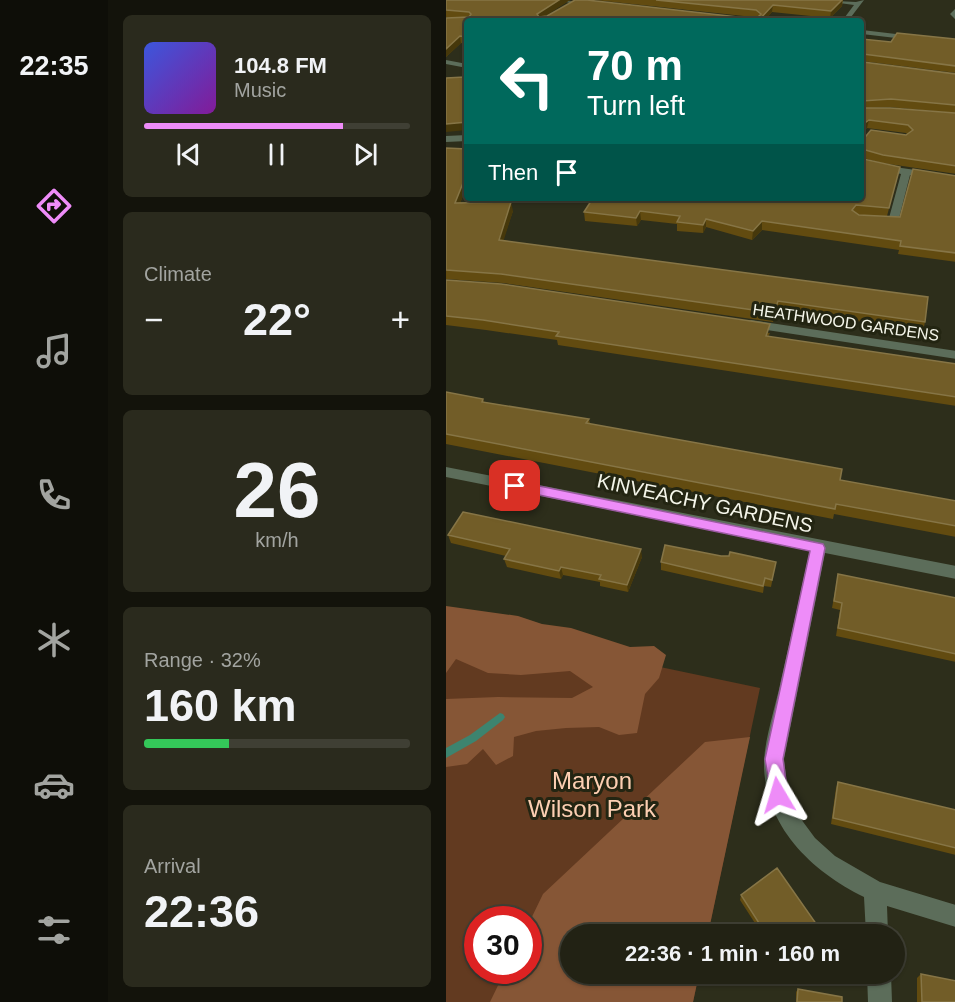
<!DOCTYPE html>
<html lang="en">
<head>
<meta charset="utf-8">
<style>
	body { margin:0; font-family:Helvetica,sans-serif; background:#2a2a1d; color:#f1f3f6; height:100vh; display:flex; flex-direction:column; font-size:22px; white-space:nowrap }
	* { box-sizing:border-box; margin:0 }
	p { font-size:20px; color:#a2a4a0 }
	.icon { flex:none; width:33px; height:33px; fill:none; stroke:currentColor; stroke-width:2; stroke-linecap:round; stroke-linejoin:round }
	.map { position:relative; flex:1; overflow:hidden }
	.sheet { display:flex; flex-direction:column; gap:15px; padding:15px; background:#13130b; width:338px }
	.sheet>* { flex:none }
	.guide { position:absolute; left:18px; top:18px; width:400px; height:183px; border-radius:6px; box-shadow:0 2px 4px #0004,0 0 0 2px #3f3f34; background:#00695c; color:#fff; overflow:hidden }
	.speed { position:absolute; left:18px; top:906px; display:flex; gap:12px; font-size:30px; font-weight:700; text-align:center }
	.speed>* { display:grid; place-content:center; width:78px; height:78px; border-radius:50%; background:#222214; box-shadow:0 2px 4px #0004,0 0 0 2px #3f3f34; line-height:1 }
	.speed .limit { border:9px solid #d22; background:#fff; color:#111 }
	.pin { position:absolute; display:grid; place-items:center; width:51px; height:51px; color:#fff; margin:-26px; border-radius:12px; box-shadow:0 3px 9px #0006 }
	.me { position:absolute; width:66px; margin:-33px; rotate:353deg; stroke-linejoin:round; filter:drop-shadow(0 0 4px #0008) }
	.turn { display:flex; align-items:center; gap:21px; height:126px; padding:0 24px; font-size:27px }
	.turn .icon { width:78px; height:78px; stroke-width:2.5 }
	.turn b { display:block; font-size:42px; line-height:51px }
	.then { display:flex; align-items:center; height:57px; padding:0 24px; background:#0003; gap:12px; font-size:22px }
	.big { font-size:45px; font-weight:700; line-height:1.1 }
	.sheet .card { flex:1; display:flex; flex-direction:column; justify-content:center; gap:9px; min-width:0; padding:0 21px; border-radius:9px; background:#2a2a1d }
	.sheet .dial { align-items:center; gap:0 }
	.dial b { font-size:78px; line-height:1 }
	.song { display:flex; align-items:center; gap:18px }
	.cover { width:72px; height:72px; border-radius:9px; background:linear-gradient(135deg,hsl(230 70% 55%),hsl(290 70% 35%)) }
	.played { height:6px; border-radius:3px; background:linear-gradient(90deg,#ee8cf8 75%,#3f3f34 75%) }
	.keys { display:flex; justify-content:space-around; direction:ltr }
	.heat { display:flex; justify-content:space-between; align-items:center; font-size:33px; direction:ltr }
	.charge { height:9px; border-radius:4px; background:linear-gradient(90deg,#34c759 32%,#3f3f34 0) }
	.trip { position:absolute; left:114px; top:924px; width:345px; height:60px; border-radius:30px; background:#222214; box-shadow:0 2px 4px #0004,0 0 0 2px #3f3f34; font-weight:700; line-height:60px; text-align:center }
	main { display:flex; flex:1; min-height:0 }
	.tabs { display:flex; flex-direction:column; width:108px; justify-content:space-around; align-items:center; background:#0e0e08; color:#a2a4a0 }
	.tabs .icon { width:42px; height:42px }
	.tabs .on { color:#ee8cf8 }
	.tabs b { font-size:27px; color:#f1f3f6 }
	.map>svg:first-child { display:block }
	.green { fill:#623a20; fill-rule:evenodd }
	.forest { fill:#865636 }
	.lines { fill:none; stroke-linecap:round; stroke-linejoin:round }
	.stream { fill:#3d846f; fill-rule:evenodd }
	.street { fill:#5c6d5a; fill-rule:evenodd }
	.wall { fill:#624b10 }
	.shaded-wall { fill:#46380b }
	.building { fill:#725d28; stroke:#867546; stroke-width:1.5 }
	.route { fill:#ee8cf8; stroke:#9b5ba1; stroke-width:1.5 }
	.labels { text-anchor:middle; stroke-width:6; stroke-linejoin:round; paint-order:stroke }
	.far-street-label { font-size:16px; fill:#f5f6ea; stroke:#232512 }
	.street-label { font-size:20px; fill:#f5f6ea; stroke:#232512 }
	.near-park-label { font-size:24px; fill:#fdcfb2; stroke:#232512 }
</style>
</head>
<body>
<main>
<nav class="tabs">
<b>22:35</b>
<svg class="icon on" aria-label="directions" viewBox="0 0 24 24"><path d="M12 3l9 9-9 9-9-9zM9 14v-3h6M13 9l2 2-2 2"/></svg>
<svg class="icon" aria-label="music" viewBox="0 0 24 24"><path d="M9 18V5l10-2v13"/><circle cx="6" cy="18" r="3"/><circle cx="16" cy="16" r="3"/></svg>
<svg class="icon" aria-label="phone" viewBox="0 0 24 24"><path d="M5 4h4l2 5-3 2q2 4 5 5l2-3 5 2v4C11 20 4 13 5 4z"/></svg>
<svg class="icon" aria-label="climate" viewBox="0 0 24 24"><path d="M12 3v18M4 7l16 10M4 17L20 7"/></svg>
<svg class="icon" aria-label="car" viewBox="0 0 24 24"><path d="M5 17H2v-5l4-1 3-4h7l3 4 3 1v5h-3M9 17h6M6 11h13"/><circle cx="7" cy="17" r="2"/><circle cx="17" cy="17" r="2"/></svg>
<svg class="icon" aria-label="filters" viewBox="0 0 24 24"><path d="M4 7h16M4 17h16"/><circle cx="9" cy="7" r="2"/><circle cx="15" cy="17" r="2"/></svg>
</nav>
<section class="sheet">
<div class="card">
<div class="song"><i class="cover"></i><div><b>104.8 FM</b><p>Music</p></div></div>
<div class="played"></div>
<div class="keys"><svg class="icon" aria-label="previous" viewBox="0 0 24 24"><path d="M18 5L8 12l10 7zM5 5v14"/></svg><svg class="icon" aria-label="pause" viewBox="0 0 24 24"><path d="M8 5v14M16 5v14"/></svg><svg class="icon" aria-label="next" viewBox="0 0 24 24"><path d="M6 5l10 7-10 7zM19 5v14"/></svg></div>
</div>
<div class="card"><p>Climate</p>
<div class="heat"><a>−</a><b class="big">22°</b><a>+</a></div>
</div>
<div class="card dial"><b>26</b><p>km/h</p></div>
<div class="card"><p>Range · 32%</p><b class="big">160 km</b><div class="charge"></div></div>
<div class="card"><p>Arrival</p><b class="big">22:36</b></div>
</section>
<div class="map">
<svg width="510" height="1002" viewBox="0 0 510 1002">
	<rect width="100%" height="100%" fill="#2d2e1b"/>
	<path class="green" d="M0,622L314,688L262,934H124V974H253L247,1002H0ZM32,920H82V970H32Z"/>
	<path class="forest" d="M0,606L72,616L96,624L125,628L184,647L208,646L220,655L213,678L199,694L191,733L173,735L153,727L120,728L90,731L68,737L67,756L50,765L37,749L21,764L0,767V699L52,697L126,698L147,687L124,671L75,675L42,673L10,659L0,673Z
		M304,737L262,934H124V974H253L247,1002H44L59,971L82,970L83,923L97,894L259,742Z"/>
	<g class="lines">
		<path class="stream" d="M54,713L57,714L59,717L57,720L30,741L0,758V748L24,735Z"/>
		<path class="street" d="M111,0L132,2L129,4Z
			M371,0L410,2L418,0L402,21H396L408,5Z
			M510,8V20L504,14Z
			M416,30L510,41V45L416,34Z
			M0,60L21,64V68L0,64Z
			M21,135V141L0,142V136Z
			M416,159L435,165L510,176V182L464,175L452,222C447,227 433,225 428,220L429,218H443L455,174L416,165Z
			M305,320L510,351V359L301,327V321Z
			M0,467L510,566V579L379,553L338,759L342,794L352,815L369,838L389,856L434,882L510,905V927L441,906L442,934H420L418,897C365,871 317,825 318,761C319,737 330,705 335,680C345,637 354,594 364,550L0,477Z
			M421,974H445L446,1002H422Z"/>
	</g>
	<path class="wall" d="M0,0H124L98,16L307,17L149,0H397L396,6L384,18L326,12L318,21H21V44L15,43L0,57V18L8,17H0Z
		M416,39L445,42L510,39V73L416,61L417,62L510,74V113L443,107L417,108L510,113V174L436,163L417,158V159L454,167L441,216L454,217L510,176V262L452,254L453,250L316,230L306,240L260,227L257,233L231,231V224L195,220L191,226L139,221L138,212L287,202L294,201V198H416V134L420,136L460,135L461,134L460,133L421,128L416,133Z
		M0,148L21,149V186L14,203L67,211L57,240L479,322L477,331L331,310L327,322L57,283L0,279Z
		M0,280L324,333L322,337L510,364V406L112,345L111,340L40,330L0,325Z
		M0,392L37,399L38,402L143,419L144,424L394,480L510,501V537L388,514L387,519L0,444Z
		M2,535L196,557L182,592L154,586V582L117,575L115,579L61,567L58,559L60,556L5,543Z
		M275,556L330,562L325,587L318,586L317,593L215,570V562Z
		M392,574L510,598V662L390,636L394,610L386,608Z
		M392,782L510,810V855L385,824L390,788Z
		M295,895L369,929L363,934H316L294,900Z
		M475,974L510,1002H471V978Z
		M352,989L396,1002H350V992Z"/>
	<path class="shaded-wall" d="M113,0H124L92,21L91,14Z
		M396,0V6L384,18L385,11Z
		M327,5L326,12L318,21H312Z
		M14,36L15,43L0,57V49Z
		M423,120L421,128L416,133V125Z
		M21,122V130L0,132V124Z
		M21,173V186L11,211L9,203Z
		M65,202L67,211L55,249L53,240Z
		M194,211L195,220L191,226L190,218Z
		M260,219V227L257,233V225Z
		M316,221V230L306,240L307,231Z
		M332,301L331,310L327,322L328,313Z
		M195,549L196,557L182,592L181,585Z
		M115,567L117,575L115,579L113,571Z
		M371,925L369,929L363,934H359Z"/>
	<path class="building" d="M0,0H113L91,14L93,17L101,16L129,0H141L292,17H312L315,14L310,10L210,0H396L385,11L327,5L312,21H21V37L14,36L0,49V18L23,17L25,14L23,12L0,10Z
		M451,33L510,39V66L417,54L416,55V39L445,42Z
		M416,58L417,62L510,74V105L445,99L416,101Z
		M18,77V81H21V122L0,124V78Z
		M416,107L417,108H444L510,113V166L437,155L416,149L417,159L454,167L443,208L410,205L406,210L413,215L454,217L467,169L510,176V253L454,246L455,241L316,221L307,231L260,219L257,225L231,222L234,216L194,211L190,218L138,212L147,198H285L287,202L295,201V198H416V134L420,136L425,130L460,135L467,130L462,125L423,120L416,125V127Z
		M0,148L21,149V173L9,203L65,202L53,240L482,297L479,322L332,301L328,313L55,274L0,270Z
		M0,280L55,284L324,324L320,336L510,364V397L110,336L113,332L37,320L0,316Z
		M0,392L37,399L36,402L143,419L140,423L396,469L394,480L510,501V526L390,504L389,509L0,434Z
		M17,512L195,549L181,585L153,579L155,575L115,567L113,571L58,559L64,549L2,535Z
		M219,545L275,556H283L284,552L330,562L326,580L319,578L317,586L215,562Z
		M392,574L510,598V654L392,628L396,603L388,601Z
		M392,782L510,810V848L387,818Z
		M331,868L371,925L359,934H320L295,895Z
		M475,974L510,981V1002H476Z
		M352,989L396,997V1002H351Z"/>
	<path class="route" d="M69,481L377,544L379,548L337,759L342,795L339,801L332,804L326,801L319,759L364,551L64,489L62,486Z"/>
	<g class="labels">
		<g class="far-street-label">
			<text transform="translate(400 322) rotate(8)" y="6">HEATHWOOD GARDENS</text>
		</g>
		<g class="street-label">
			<text transform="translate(259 503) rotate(12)" y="7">KINVEACHY GARDENS</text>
		</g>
		<g class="near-park-label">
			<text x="146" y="789">Maryon<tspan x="146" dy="28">Wilson Park</tspan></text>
		</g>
	</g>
</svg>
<div class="speed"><div class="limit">30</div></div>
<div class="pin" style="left:69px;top:486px;background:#d93025"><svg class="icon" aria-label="arrive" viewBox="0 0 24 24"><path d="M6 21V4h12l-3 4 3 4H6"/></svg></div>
<svg class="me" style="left:332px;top:795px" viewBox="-20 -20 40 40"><path d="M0-17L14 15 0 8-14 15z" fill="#ee8cf8" stroke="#fff" stroke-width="4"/></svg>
<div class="trip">22:36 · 1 min · 160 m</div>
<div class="guide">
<div class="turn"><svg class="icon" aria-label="left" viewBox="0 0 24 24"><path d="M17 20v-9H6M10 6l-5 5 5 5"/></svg><div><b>70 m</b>Turn left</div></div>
<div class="then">Then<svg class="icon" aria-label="arrive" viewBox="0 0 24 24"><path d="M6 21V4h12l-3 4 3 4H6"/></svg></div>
</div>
</div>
</main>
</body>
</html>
